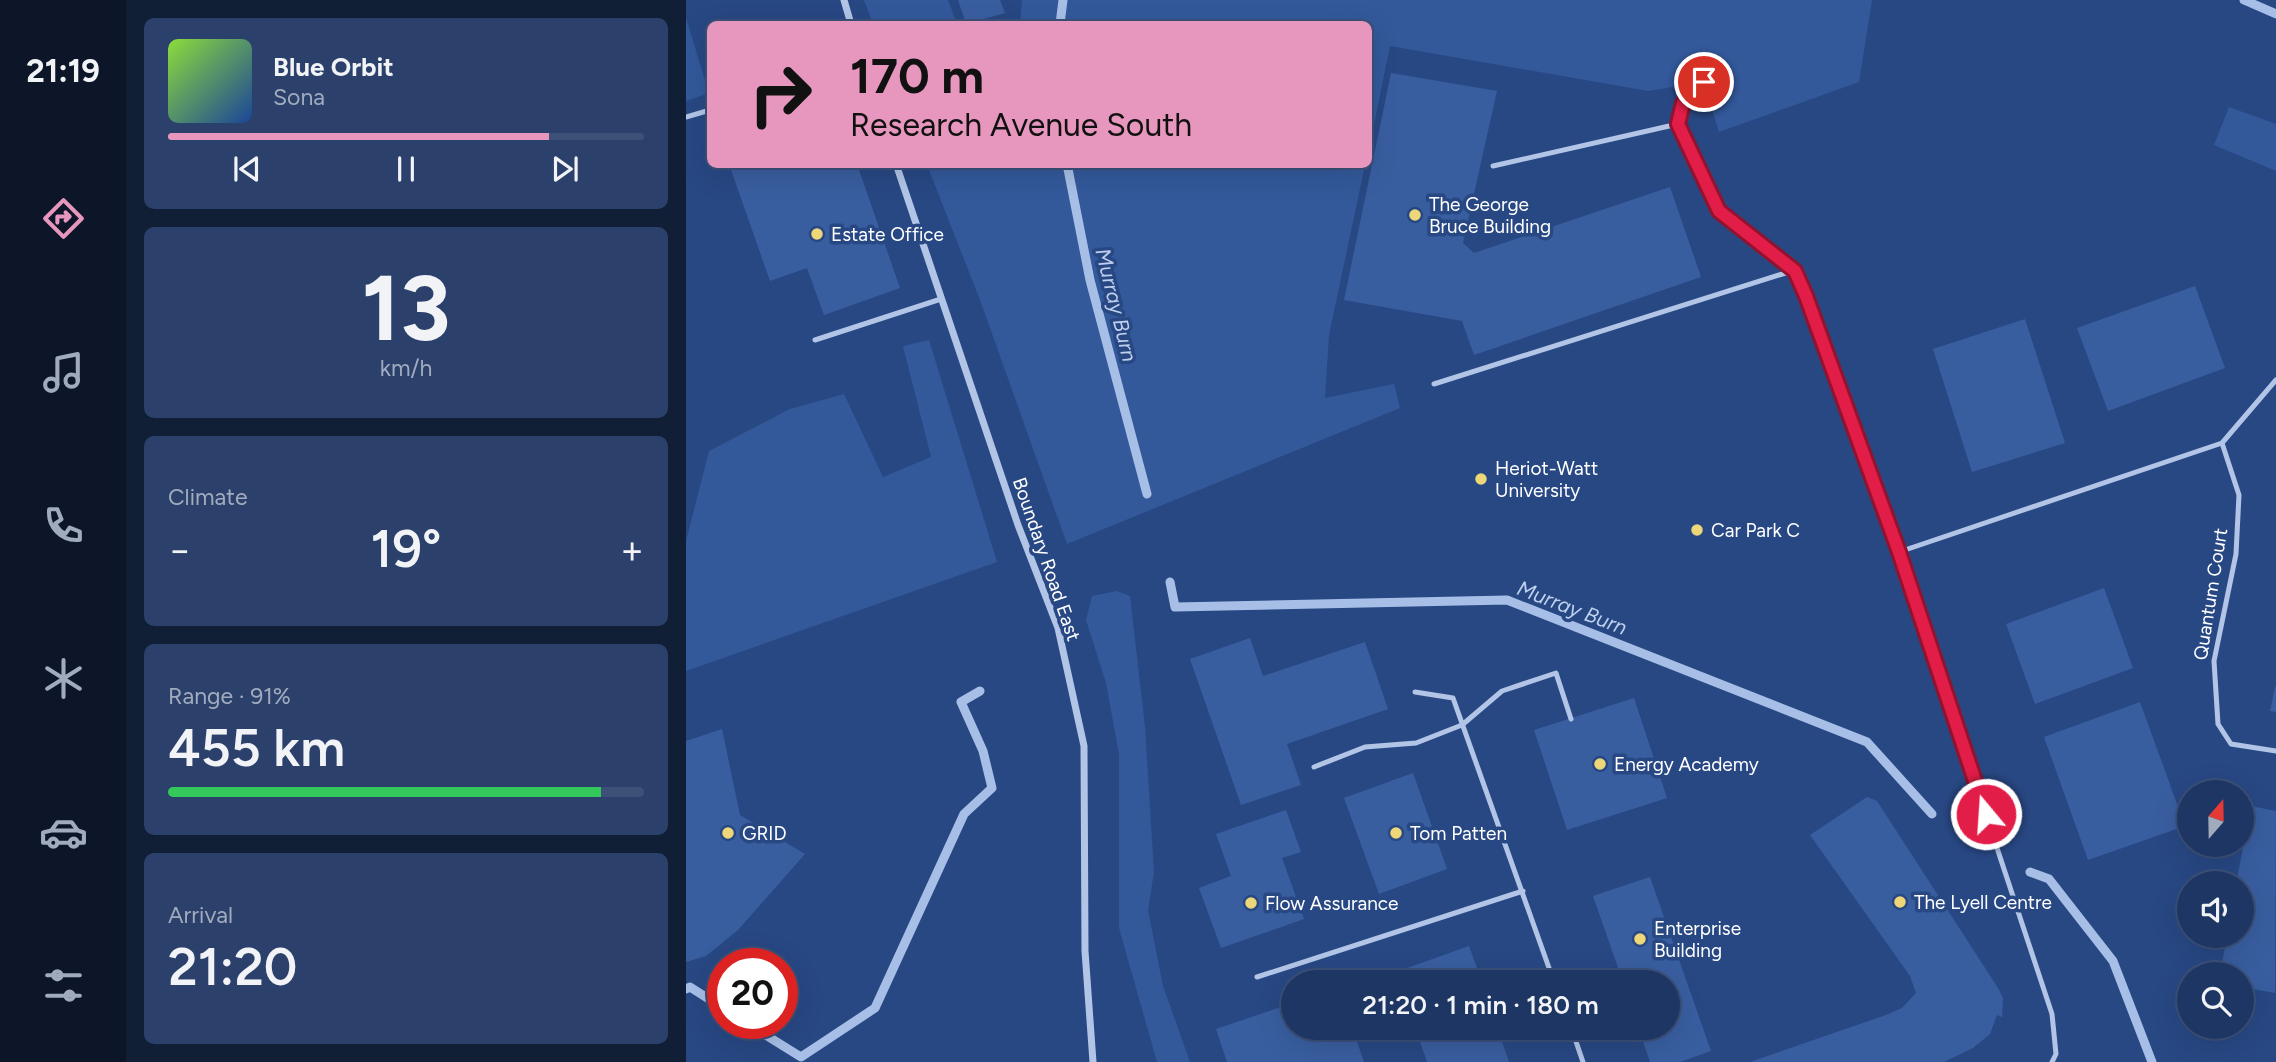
<!DOCTYPE html>
<html lang="en">
<head>
<meta charset="utf-8">
<style>
	body { margin:0; font-family:Figtree,sans-serif; background:#2b416c; color:#f1f3f6; height:100vh; display:flex; flex-direction:column; font-size:26px; white-space:nowrap }
	* { box-sizing:border-box; margin:0 }
	p { font-size:23px; color:#a1abbe }
	.icon { flex:none; width:38px; height:38px; fill:none; stroke:currentColor; stroke-width:2; stroke-linecap:round; stroke-linejoin:round }
	.map { position:relative; flex:1; overflow:hidden }
	.side { display:flex; flex-direction:column; gap:18px; padding:18px; background:#101e36; width:560px }
	.side>* { flex:none }
	.guide { position:absolute; left:21px; top:21px; width:665px; height:147px; border-radius:10px; box-shadow:0 7px 28px #0002,0 0 0 2px #3c5078; background:#e797bd; color:#111; overflow:hidden }
	.needle { width:46px; rotate:20deg }
	.controls { position:absolute; left:1491px; top:780px; display:grid; gap:14px }
	.controls a { display:grid; place-items:center; width:77px; height:77px; border-radius:50%; background:#1e3663; box-shadow:0 7px 28px #0002,0 0 0 2px #3c5078; font-size:35px }
	.speed { position:absolute; left:21px; top:948px; display:flex; gap:14px; font-size:35px; font-weight:700; text-align:center }
	.speed>* { display:grid; place-content:center; width:91px; height:91px; border-radius:50%; background:#1e3663; box-shadow:0 7px 28px #0002,0 0 0 2px #3c5078; line-height:1 }
	.speed .limit { border:10px solid #d22; background:#fff; color:#111 }
	.pin { position:absolute; display:grid; place-items:center; width:60px; height:60px; color:#fff; margin:-30px; border:4px solid #fff; border-radius:50%; box-shadow:0 2px 7px #0007 }
	.me { position:absolute; width:77px; margin:-38px; rotate:342deg; stroke-linejoin:round; filter:drop-shadow(0 0 5px #0008) }
	.turn { display:flex; align-items:center; gap:24px; height:147px; padding:0 28px; font-size:32px }
	.turn .icon { width:91px; height:91px; stroke-width:2.5 }
	.turn b { display:block; font-size:49px; line-height:60px }
	.big { font-size:52px; font-weight:600; line-height:1.1 }
	.side .widget { flex:1; display:flex; flex-direction:column; justify-content:center; gap:10px; min-width:0; padding:0 24px; border-radius:10px; background:#2b416c }
	.side .dial { align-items:center; gap:0 }
	.dial b { font-size:91px; line-height:1 }
	.song { display:flex; align-items:center; gap:21px }
	.cover { width:84px; height:84px; border-radius:10px; background:linear-gradient(135deg,hsl(90 70% 55%),hsl(220 70% 35%)) }
	.played { height:7px; border-radius:4px; background:linear-gradient(90deg,#e797bd 80%,#3c5078 80%) }
	.keys { display:flex; justify-content:space-around; direction:ltr }
	.heat { display:flex; justify-content:space-between; align-items:center; font-size:38px; direction:ltr }
	.charge { height:10px; border-radius:5px; background:linear-gradient(90deg,#34c759 91%,#3c5078 0) }
	.trip { position:absolute; left:595px; top:970px; width:399px; height:70px; border-radius:35px; background:#1e3663; box-shadow:0 7px 28px #0002,0 0 0 2px #3c5078; font-weight:600; line-height:70px; text-align:center }
	main { display:flex; flex:1; min-height:0 }
	.tabs { display:flex; flex-direction:column; width:126px; justify-content:space-around; align-items:center; background:#0c1628; color:#a1abbe }
	.tabs .icon { width:49px; height:49px }
	.tabs .selected { color:#e797bd }
	.tabs b { font-size:32px; color:#f1f3f6 }
	.map>svg:first-child { display:block }
	.green { fill:#33599b }
	.lines { fill:none; stroke-linecap:round; stroke-linejoin:round }
	.stream { stroke:#a7bfe7; stroke-width:9 }
	.building { fill:#395ea0 }
	.lane { stroke:#b2c5e7; stroke-width:5 }
	.street { stroke:#b2c5e7; stroke-width:7 }
	.route-casing { stroke:#92132f; stroke-width:18 }
	.route { stroke:#e11d48; stroke-width:12 }
	.poi-dot { fill:#eed779; stroke:#284884; stroke-width:2.5 }
	.labels { text-anchor:middle; stroke-width:7; stroke-linejoin:round; paint-order:stroke }
	.poi-label { font-size:19px; fill:#fff; stroke:#284884; text-anchor:start }
	.street-label { font-size:19px; fill:#fff; stroke:#284884 }
	.water-label { font-size:21px; font-style:italic; fill:#bed0ee; stroke:#284884 }
</style>
</head>
<body>
<main>
<nav class="tabs">
<b>21:19</b>
<svg class="icon selected" aria-label="directions" viewBox="0 0 24 24"><path d="M12 3l9 9-9 9-9-9zM9 14v-3h6M13 9l2 2-2 2"/></svg>
<svg class="icon" aria-label="music" viewBox="0 0 24 24"><path d="M9 18V5l10-2v13"/><circle cx="6" cy="18" r="3"/><circle cx="16" cy="16" r="3"/></svg>
<svg class="icon" aria-label="phone" viewBox="0 0 24 24"><path d="M5 4h4l2 5-3 2q2 4 5 5l2-3 5 2v4C11 20 4 13 5 4z"/></svg>
<svg class="icon" aria-label="climate" viewBox="0 0 24 24"><path d="M12 3v18M4 7l16 10M4 17L20 7"/></svg>
<svg class="icon" aria-label="car" viewBox="0 0 24 24"><path d="M5 17H2v-5l4-1 3-4h7l3 4 3 1v5h-3M9 17h6M6 11h13"/><circle cx="7" cy="17" r="2"/><circle cx="17" cy="17" r="2"/></svg>
<svg class="icon" aria-label="filters" viewBox="0 0 24 24"><path d="M4 7h16M4 17h16"/><circle cx="9" cy="7" r="2"/><circle cx="15" cy="17" r="2"/></svg>
</nav>
<section class="side">
<div class="widget">
<div class="song"><i class="cover"></i><div><b>Blue Orbit</b><p>Sona</p></div></div>
<div class="played"></div>
<div class="keys"><svg class="icon" aria-label="previous" viewBox="0 0 24 24"><path d="M18 5L8 12l10 7zM5 5v14"/></svg><svg class="icon" aria-label="pause" viewBox="0 0 24 24"><path d="M8 5v14M16 5v14"/></svg><svg class="icon" aria-label="next" viewBox="0 0 24 24"><path d="M6 5l10 7-10 7zM19 5v14"/></svg></div>
</div>
<div class="widget dial"><b>13</b><p>km/h</p></div>
<div class="widget"><p>Climate</p>
<div class="heat"><a>−</a><b class="big">19°</b><a>+</a></div>
</div>
<div class="widget"><p>Range · 91%</p><b class="big">455 km</b><div class="charge"></div></div>
<div class="widget"><p>Arrival</p><b class="big">21:20</b></div>
</section>
<div class="map">
<svg width="1590" height="1062" viewBox="0 0 1590 1062">
	<rect width="100%" height="100%" fill="#284884"/>
	<path class="green" d="M178,0H262L271,24H187Z
		M336,0H1186L1173,82L1033,132L1017,82L962,91L704,46L683,149L682,24H334Z
		M0,18L23,93L0,101Z
		M1543,107L1590,124V171L1528,145Z
		M241,165H679L643,335L639,398L708,384L714,408L381,544L294,300Z
		M243,340L311,562L0,671V541L23,451L104,409L158,394L197,477L245,457L217,346Z
		M431,591L444,596L459,727L468,872L462,910L477,986L504,1062H471L433,928V754L420,683L400,620L406,596Z"/>
	<g class="lines">
		<path class="stream" d="M1558,0L1590,14
			M374,24L377,0
			M381,164L404,280L461,494
			M484,582L489,607L821,600L1181,742L1246,814
			M1344,872L1363,879L1427,961L1466,1062
			M0,989L4,987L37,1008
			M62,1024L115,1057L189,1008L278,814L306,788L297,751L275,702L294,691"/>
	</g>
	<path class="building" d="M272,0H314L319,13L280,24Z
		M705,73L811,91L777,243L788,253L984,187L1015,277L788,355L776,321L658,300Z
		M43,164H171L214,288L138,315L121,268L84,281Z
		M1509,286L1539,368L1422,411L1391,328Z
		M1339,319L1379,443L1286,472L1247,349Z
		M1418,588L1447,668L1349,704L1320,624Z
		M564,638L577,676L679,642L702,709L601,744L615,785L555,805L504,659Z
		M1589,687H1590V712L1584,711Z
		M948,698L981,798L881,830L848,730Z
		M1454,702L1499,826L1402,860L1358,737Z
		M36,729L54,815L119,854L52,930L20,956L0,962V741Z
		M727,773L761,869L693,894L658,798Z
		M1181,797L1191,801L1312,988L1317,998L1316,1017L1311,1015L1304,1034L1287,1048L1258,1062H1064L1200,1015L1216,1008L1230,993L1224,976L1124,835Z
		M1565,806L1590,811L1589,993L1556,987V975H1534L1541,936H1556V884H1550Z
		M600,810L615,852L596,858L618,919L535,948L513,888L545,876L530,834Z
		M964,877L1025,1051L994,1062H964L952,1027H982V982H937L907,896Z
		M783,946L796,982H713L710,972Z
		M607,1003V1027H666L678,1062H541L530,1029Z
		M729,1027H811L823,1062H741Z"/>
	<g class="lines">
		<path class="lane" d="M1018,82L997,103L992,124L1033,211L1109,270L1120,296L1213,552L1366,1014L1370,1054L1366,1062
			M0,117L24,110
			M807,166L992,124
			M129,340L255,299
			M1590,380L1536,443L1553,495L1550,554L1528,661L1532,724L1545,744L1590,751
			M748,384L1109,270
			M1213,552L1536,443
			M729,692L767,698L868,982
			M628,767L679,747L730,743L776,725L816,691L870,673L885,719
			M571,977L837,891
			M885,1027L897,1062"/>
		<path class="street" d="M158,0L165,24
			M210,164L332,525L372,628L398,746L399,951L407,1062"/>
	</g>
	<g class="lines">
		<g class="route-casing">
			<path id="route" d="M1018,82L997,103L992,124L1033,211L1109,271L1120,296L1213,552L1300,814"/>
		</g>
		<use href="#route" class="route"/>
	</g>
	<g class="poi-dot">
		<circle cx="729" cy="215" r="7"/>
		<circle cx="131" cy="234" r="7"/>
		<circle cx="795" cy="479" r="7"/>
		<circle cx="1011" cy="530" r="7"/>
		<circle cx="914" cy="764" r="7"/>
		<circle cx="42" cy="833" r="7"/>
		<circle cx="710" cy="833" r="7"/>
		<circle cx="1214" cy="902" r="7"/>
		<circle cx="565" cy="903" r="7"/>
		<circle cx="954" cy="939" r="7"/>
	</g>
	<g class="labels">
		<g class="poi-label">
			<text x="743" y="211">The George<tspan x="743" dy="22">Bruce Building</tspan></text>
			<text x="145" y="241">Estate Office</text>
			<text x="809" y="475">Heriot-Watt<tspan x="809" dy="22">University</tspan></text>
			<text x="1025" y="537">Car Park C</text>
			<text x="928" y="771">Energy Academy</text>
			<text x="56" y="840">GRID</text>
			<text x="724" y="840">Tom Patten</text>
			<text x="1228" y="909">The Lyell Centre</text>
			<text x="579" y="910">Flow Assurance</text>
			<text x="968" y="935">Enterprise<tspan x="968" dy="22">Building</tspan></text>
		</g>
		<g class="street-label">
			<text transform="translate(361 559) rotate(71)" y="7">Boundary Road East</text>
			<text transform="translate(1524 594) rotate(-81)" y="7">Quantum Court</text>
		</g>
		<g class="water-label">
			<text transform="translate(430 305) rotate(76)" y="7">Murray Burn</text>
			<text transform="translate(886 608) rotate(21)" y="7">Murray Burn</text>
		</g>
	</g>
</svg>
<div class="controls">
<a><svg class="needle" viewBox="-14 -14 28 28"><path d="M0-13l5 13h-10z" fill="#e53935"/><path d="M0 13l5-13h-10z" fill="#a1abbe"/></svg></a>
<a><svg class="icon" aria-label="sound" viewBox="0 0 24 24"><path d="M4 9h4l5-4v14l-5-4H4zM17 9q2 3 0 6"/></svg></a>
<a><svg class="icon" aria-label="search" viewBox="0 0 24 24"><circle cx="10" cy="10" r="6"/><path d="M15 15l6 6"/></svg></a>
</div>
<div class="speed"><div class="limit">20</div></div>
<div class="pin" style="left:1018px;top:82px;background:#d93025"><svg class="icon" aria-label="arrive" viewBox="0 0 24 24"><path d="M6 21V4h12l-3 4 3 4H6"/></svg></div>
<svg class="me" style="left:1300px;top:814px" viewBox="-20 -20 40 40"><circle r="17" fill="#e11d48" stroke="#fff" stroke-width="3"/><path d="M0-11L8 9 0 5-8 9z" fill="#fff"/></svg>
<div class="trip">21:20 · 1 min · 180 m</div>
<div class="guide">
<div class="turn"><svg class="icon" aria-label="right" viewBox="0 0 24 24"><path d="M7 20v-9h11M14 6l5 5-5 5"/></svg><div><b>170 m</b>Research Avenue South</div></div>
</div>
</div>
</main>
</body>
</html>
